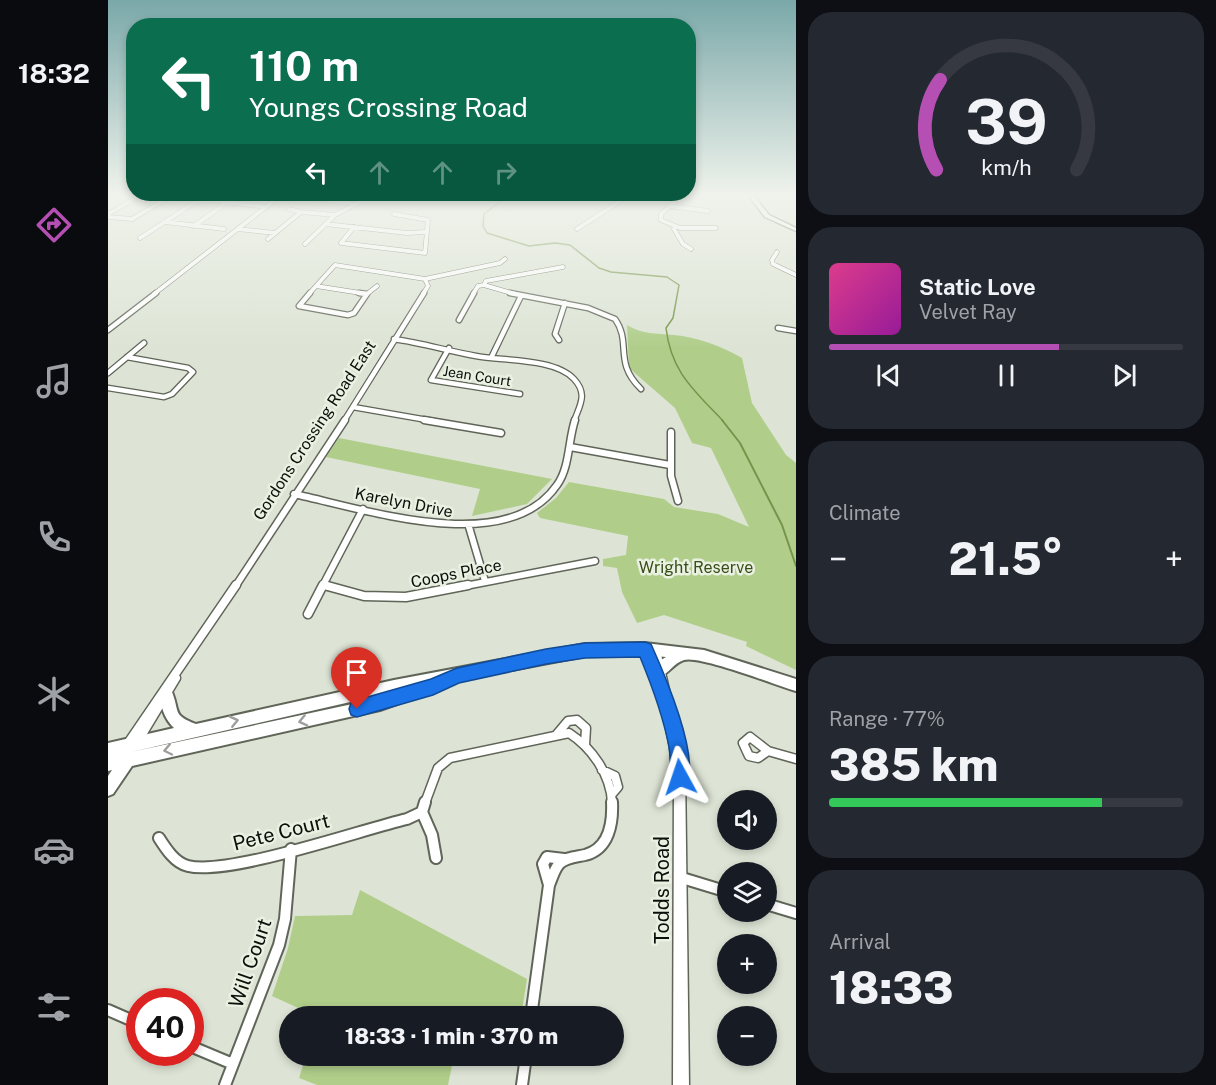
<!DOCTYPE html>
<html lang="en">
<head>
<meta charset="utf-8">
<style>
	body { margin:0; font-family:"Public Sans",sans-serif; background:#242831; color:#f1f3f6; height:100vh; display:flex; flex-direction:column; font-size:22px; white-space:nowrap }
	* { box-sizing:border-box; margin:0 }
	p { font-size:20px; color:#9ea1a6 }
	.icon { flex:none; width:33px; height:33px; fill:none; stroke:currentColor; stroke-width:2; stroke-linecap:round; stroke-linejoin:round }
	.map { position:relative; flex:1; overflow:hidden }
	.side { display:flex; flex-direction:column; gap:12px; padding:12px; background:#0d0f14; width:420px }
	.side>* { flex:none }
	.hud { position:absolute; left:18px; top:18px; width:570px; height:183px; border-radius:24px; box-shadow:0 3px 9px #0003; background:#0b6e4f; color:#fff; overflow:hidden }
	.controls { position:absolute; left:609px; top:790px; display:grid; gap:12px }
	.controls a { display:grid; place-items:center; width:60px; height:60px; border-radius:50%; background:#171b24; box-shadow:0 3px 9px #0003; font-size:30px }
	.speed { position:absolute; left:18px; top:988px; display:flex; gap:12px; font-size:30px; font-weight:700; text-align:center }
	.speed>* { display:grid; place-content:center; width:78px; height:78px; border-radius:50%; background:#171b24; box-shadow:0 3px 9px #0003; line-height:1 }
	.speed .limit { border:9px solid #d22; background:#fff; color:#111 }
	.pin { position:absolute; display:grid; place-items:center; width:51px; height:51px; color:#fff; margin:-62px -26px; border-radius:50% 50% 50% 0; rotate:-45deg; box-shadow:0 0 6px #0007 }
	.pin .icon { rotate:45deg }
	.me { position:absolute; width:66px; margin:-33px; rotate:355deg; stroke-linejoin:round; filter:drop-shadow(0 0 4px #0008) }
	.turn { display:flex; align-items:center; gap:21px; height:126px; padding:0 24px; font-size:27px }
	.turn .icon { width:78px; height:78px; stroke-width:2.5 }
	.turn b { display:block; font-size:42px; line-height:51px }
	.lanes { display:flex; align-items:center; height:57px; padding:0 24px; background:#0003; justify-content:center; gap:30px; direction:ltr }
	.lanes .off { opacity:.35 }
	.big { font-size:45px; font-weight:800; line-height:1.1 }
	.side .card { flex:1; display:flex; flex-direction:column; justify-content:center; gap:9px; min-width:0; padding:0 21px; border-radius:24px; background:#242831 }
	.side .dial { align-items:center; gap:0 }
	.dial svg { height:156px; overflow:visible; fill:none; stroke:#363941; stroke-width:7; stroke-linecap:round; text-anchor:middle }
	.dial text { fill:#f1f3f6; stroke:none }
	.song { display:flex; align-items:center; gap:18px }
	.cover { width:72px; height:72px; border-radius:9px; background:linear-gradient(135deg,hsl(330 70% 55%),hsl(300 70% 35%)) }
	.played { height:6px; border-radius:3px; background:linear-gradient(90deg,#b64fb3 65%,#363941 65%) }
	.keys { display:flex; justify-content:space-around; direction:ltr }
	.heat { display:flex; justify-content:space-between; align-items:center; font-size:33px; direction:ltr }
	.charge { height:9px; border-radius:4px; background:linear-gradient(90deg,#34c759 77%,#363941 0) }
	.trip { position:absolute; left:171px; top:1006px; width:345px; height:60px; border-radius:30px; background:#171b24; box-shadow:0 3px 9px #0003; font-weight:800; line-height:60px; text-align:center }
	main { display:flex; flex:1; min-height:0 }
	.dock { display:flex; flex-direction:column; width:108px; justify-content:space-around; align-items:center; background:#090b0e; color:#9ea1a6 }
	.dock .icon { width:42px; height:42px }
	.dock .current { color:#b64fb3 }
	.dock b { font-size:27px; color:#f1f3f6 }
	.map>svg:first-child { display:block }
	.green { fill:#b0ce8a }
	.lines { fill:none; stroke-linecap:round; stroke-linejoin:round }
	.stream-far1 { stroke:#76954a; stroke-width:1.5 }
	.stream { stroke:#76954a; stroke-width:2 }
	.minor-far4-casing { stroke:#5f6558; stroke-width:5 }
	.minor-far3-casing { stroke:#5f6558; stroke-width:7 }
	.minor-far2-casing { stroke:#5f6558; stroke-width:9 }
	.minor-far1-casing { stroke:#5f6558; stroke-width:11 }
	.minor-casing { stroke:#5f6558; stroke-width:14 }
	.tertiary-casing { stroke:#5f6558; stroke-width:3 }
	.secondary-casing { stroke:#5f6558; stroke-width:4 }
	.minor-far4 { stroke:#fff; stroke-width:4 }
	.minor-far3 { stroke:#fff; stroke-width:4.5 }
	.minor-far2 { stroke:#fff; stroke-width:6 }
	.minor-far1 { stroke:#fff; stroke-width:8 }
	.minor { stroke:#fff; stroke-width:10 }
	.tertiary { fill:#fff; fill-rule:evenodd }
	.secondary { fill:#fff; fill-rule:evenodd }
	.oneway { stroke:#9e9f9d }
	.route { fill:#1a73e8; stroke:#114b97; stroke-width:1.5 }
	.labels { text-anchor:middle; stroke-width:5; stroke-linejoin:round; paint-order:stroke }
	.far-street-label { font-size:14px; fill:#0c0f0a; stroke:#eaf1e2 }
	.street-label { font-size:16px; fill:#0c0f0a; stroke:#eaf1e2 }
	.park-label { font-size:16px; fill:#384d17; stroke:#eaf1e2 }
	.near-street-label { font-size:20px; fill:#0c0f0a; stroke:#eaf1e2 }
</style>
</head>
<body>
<main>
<nav class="dock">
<b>18:32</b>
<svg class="icon current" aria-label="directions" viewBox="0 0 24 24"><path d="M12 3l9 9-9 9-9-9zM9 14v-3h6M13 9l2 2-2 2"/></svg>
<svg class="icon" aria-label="music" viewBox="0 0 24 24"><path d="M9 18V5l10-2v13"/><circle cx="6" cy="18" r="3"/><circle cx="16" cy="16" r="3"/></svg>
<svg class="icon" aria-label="phone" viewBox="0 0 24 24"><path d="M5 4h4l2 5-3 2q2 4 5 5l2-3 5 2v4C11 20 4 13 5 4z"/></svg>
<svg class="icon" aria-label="climate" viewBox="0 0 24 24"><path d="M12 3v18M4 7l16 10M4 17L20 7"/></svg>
<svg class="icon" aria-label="car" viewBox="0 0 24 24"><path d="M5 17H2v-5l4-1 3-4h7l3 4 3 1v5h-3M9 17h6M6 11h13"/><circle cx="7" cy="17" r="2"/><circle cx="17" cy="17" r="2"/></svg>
<svg class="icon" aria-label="filters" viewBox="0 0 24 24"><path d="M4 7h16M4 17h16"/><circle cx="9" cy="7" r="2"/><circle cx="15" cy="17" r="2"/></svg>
</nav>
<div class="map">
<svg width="688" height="1085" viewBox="0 0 688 1085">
	<rect width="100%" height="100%" fill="#dde4d5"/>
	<path class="green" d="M519,325C536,335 547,333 566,335C588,337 614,346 634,358L644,403L678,455L688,463V670L638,646L639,642L556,615L529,623L514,592L509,568L495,566V559L518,555L520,536L432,518L429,513L448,498L461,482L556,499L566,507L610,514L641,527L603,448L584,443L567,408L521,368Z
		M231,438L444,479L419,504L364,516L372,489L218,457Z
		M252,890L419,979L413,1017H210L164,996L180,948L187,916L244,915Z
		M198,1056H346L340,1085H209L191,1078Z"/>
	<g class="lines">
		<path class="stream-far1" d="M387,196L393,201L376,214L375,226L379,233L421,246L447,243L462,245L491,268L503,272L559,277L571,285L565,318L558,328C563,372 586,390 615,421"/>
		<path class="stream" d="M614,420L632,443L674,525L688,566"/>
		<g class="minor-far4-casing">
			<path id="minor-far4" d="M67,196L158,207
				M189,196L248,204
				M564,196L568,201L553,214V220L572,228H608
				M561,206L600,211
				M181,209L193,212
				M0,214L31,196
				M0,217L24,219L63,196
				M57,222L116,229
				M217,224L299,233L317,232
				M86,226L128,196
				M246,227L233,243L317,253L320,220L286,214
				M130,229L167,233
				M469,229L520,196
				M566,229L575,244L583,249
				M32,238L92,199
				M160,239L193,212L227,215
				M197,244L227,215L263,196
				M669,252L664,260L665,264L688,275
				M317,279L392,263L397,259
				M376,285L407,294
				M208,286L259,294
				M208,286L227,265L317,279
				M46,294L172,196
				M201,294L208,286
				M259,294L269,286
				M315,294L320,286L317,279
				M365,294L370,286L376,285L378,281L455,267"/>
		</g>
		<g class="minor-far3-casing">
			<path id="minor-far3" d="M202,293L191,306L240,315L246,313L259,294L251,293
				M402,293L480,308L507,319C524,343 505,362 533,389
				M351,320L366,293
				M670,328L688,331
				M0,330L48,293
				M286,339C314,343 340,351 368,356C394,361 447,358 466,379C480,394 472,405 466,421
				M451,340L447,334L457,303
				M341,348L323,380L412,394
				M384,356L413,296
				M0,373L36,343
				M0,388L56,397L64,394L85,372L80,368L19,357
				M245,407L325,421
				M236,421L316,293"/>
		</g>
		<g class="minor-far2-casing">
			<path id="minor-far2" d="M316,420L393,433
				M563,432V476L570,501
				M462,447L562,465
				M186,494C257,509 399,558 449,485C462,467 460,441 467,420
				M361,527L377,581
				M215,585L221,587
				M127,587L237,420
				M214,587L255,509
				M352,587L487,561"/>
		</g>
		<g class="minor-far1-casing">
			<path id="minor-far1" d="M216,585L256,596L298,597L360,585
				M200,614L215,585
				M449,734L460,721L469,720L478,728L477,745
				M642,737L660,751L650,758L641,756L635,743Z
				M20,743L128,585
				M29,743L68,678
				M660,751L688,759
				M494,770L507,776L510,787L504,794
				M317,803L330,768L342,758L461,733C484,748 503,775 504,803"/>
		</g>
		<g class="minor-casing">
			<path id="minor" d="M317,802L314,812L324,835L328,858
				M51,838C58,849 67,863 80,866C121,876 252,830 299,819L314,812
				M574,878L620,892
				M441,885L435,864L439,857L456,859
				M658,904L688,913
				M0,1010L32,1024
				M423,1017L441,885C444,878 446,870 451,864C458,857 468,857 477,855C501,849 505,823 504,802
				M82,1046L125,1064
				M117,1085L171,945L177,919L183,849
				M414,1085L418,1056"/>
		</g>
		<g class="tertiary-casing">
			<path id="tertiary" d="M641,196H646L661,215L688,228V231L657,217Z
				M537,644L541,646L542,649L543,647L547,645L551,647L552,650L572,738L577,767L581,1085H565L566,777L562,748L551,692H549L532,649L533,646Z"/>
		</g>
		<g class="secondary-casing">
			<path id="secondary" d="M537,643L596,650L688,679V691C668,685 591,655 576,660C566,663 561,673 553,676L549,674L547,670L553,660L558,657L537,655L477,656L346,681L344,684L272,710L24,766L5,794L0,796V776L4,770L0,771V757L16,753L0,757V743L66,728C57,720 50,703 54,692L59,690L64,692C72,712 64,715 88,724L286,680L477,644ZM290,691L272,698L23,752L286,692Z"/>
		</g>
		<use href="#minor-far4" class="minor-far4"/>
		<use href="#minor-far3" class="minor-far3"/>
		<use href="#minor-far2" class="minor-far2"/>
		<use href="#minor-far1" class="minor-far1"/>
		<use href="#minor" class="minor"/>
		<use href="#tertiary" class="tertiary"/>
		<use href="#secondary" class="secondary"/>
	</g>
	<defs><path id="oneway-chevron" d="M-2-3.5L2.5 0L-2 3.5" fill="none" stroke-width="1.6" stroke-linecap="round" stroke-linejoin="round" transform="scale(1.5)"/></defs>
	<g class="oneway">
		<use href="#oneway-chevron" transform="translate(126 721) rotate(-13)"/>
		<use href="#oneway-chevron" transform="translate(195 721) rotate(167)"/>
		<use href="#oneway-chevron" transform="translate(60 750) rotate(168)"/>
	</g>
	<linearGradient id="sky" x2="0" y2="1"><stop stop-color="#7aa8a9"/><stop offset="0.56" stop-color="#f0f3ec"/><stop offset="1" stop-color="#f0f3ec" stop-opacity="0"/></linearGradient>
	<rect width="688" height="348" fill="url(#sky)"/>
	<path class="route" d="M537,642L543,644C556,673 591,754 579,784L572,787L566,784C561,772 563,759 561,747C555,715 544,686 532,657L477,658L438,664L351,683L325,695L249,717L243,715L241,709L243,703L249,700L323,679L349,668L438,649L477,643Z"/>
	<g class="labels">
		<g class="far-street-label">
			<text transform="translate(369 376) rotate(9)" y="5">Jean Court</text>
		</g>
		<g class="street-label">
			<text transform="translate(206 430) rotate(-57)" y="6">Gordons Crossing Road East</text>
			<text transform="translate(296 502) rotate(11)" y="6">Karelyn Drive</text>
			<text transform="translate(348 573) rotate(-11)" y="6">Coops Place</text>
		</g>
		<g class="park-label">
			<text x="588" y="573">Wright Reserve</text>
		</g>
		<g class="near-street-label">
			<text transform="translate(173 832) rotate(-14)" y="7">Pete Court</text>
			<text transform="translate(554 890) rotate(-90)" y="7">Todds Road</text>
			<text transform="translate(142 963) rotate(-71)" y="7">Will Court</text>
		</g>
	</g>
</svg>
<div class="controls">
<a><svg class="icon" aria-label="sound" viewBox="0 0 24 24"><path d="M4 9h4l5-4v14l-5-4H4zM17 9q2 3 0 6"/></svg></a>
<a><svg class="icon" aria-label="layers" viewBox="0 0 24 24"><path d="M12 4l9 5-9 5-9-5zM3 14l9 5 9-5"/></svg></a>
<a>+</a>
<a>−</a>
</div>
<div class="speed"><div class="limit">40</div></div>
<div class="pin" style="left:249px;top:709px;background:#d93025"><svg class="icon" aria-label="arrive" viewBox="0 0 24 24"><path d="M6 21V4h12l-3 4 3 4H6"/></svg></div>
<svg class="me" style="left:572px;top:777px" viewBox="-20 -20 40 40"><path d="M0-17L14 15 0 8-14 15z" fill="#1a73e8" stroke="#fff" stroke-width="4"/></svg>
<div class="trip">18:33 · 1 min · 370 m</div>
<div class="hud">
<div class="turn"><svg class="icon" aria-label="left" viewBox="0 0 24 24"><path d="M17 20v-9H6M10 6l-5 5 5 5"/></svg><div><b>110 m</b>Youngs Crossing Road</div></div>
<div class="lanes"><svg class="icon" aria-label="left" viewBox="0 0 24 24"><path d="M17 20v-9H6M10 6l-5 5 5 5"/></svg><svg class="icon off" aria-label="ahead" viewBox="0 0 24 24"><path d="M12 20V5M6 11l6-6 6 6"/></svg><svg class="icon off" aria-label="ahead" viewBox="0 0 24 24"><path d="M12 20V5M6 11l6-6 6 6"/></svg><svg class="icon off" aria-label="right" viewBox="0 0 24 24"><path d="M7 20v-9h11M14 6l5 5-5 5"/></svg></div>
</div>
</div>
<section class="side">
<div class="card dial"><svg viewBox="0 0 100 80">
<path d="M14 69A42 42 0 1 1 86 69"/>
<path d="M14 69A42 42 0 0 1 16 23" stroke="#b64fb3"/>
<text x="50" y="56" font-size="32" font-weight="700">39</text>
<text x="50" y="72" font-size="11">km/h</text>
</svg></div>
<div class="card">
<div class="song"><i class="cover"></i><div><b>Static Love</b><p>Velvet Ray</p></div></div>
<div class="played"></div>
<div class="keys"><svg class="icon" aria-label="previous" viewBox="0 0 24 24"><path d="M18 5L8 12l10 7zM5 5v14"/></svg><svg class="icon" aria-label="pause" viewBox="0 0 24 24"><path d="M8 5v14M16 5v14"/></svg><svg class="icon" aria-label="next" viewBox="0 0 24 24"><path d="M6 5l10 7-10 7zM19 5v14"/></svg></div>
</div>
<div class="card"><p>Climate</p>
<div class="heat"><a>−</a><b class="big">21.5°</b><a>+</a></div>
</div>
<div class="card"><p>Range · 77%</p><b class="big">385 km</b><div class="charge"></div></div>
<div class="card"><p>Arrival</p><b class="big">18:33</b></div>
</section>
</main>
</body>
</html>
